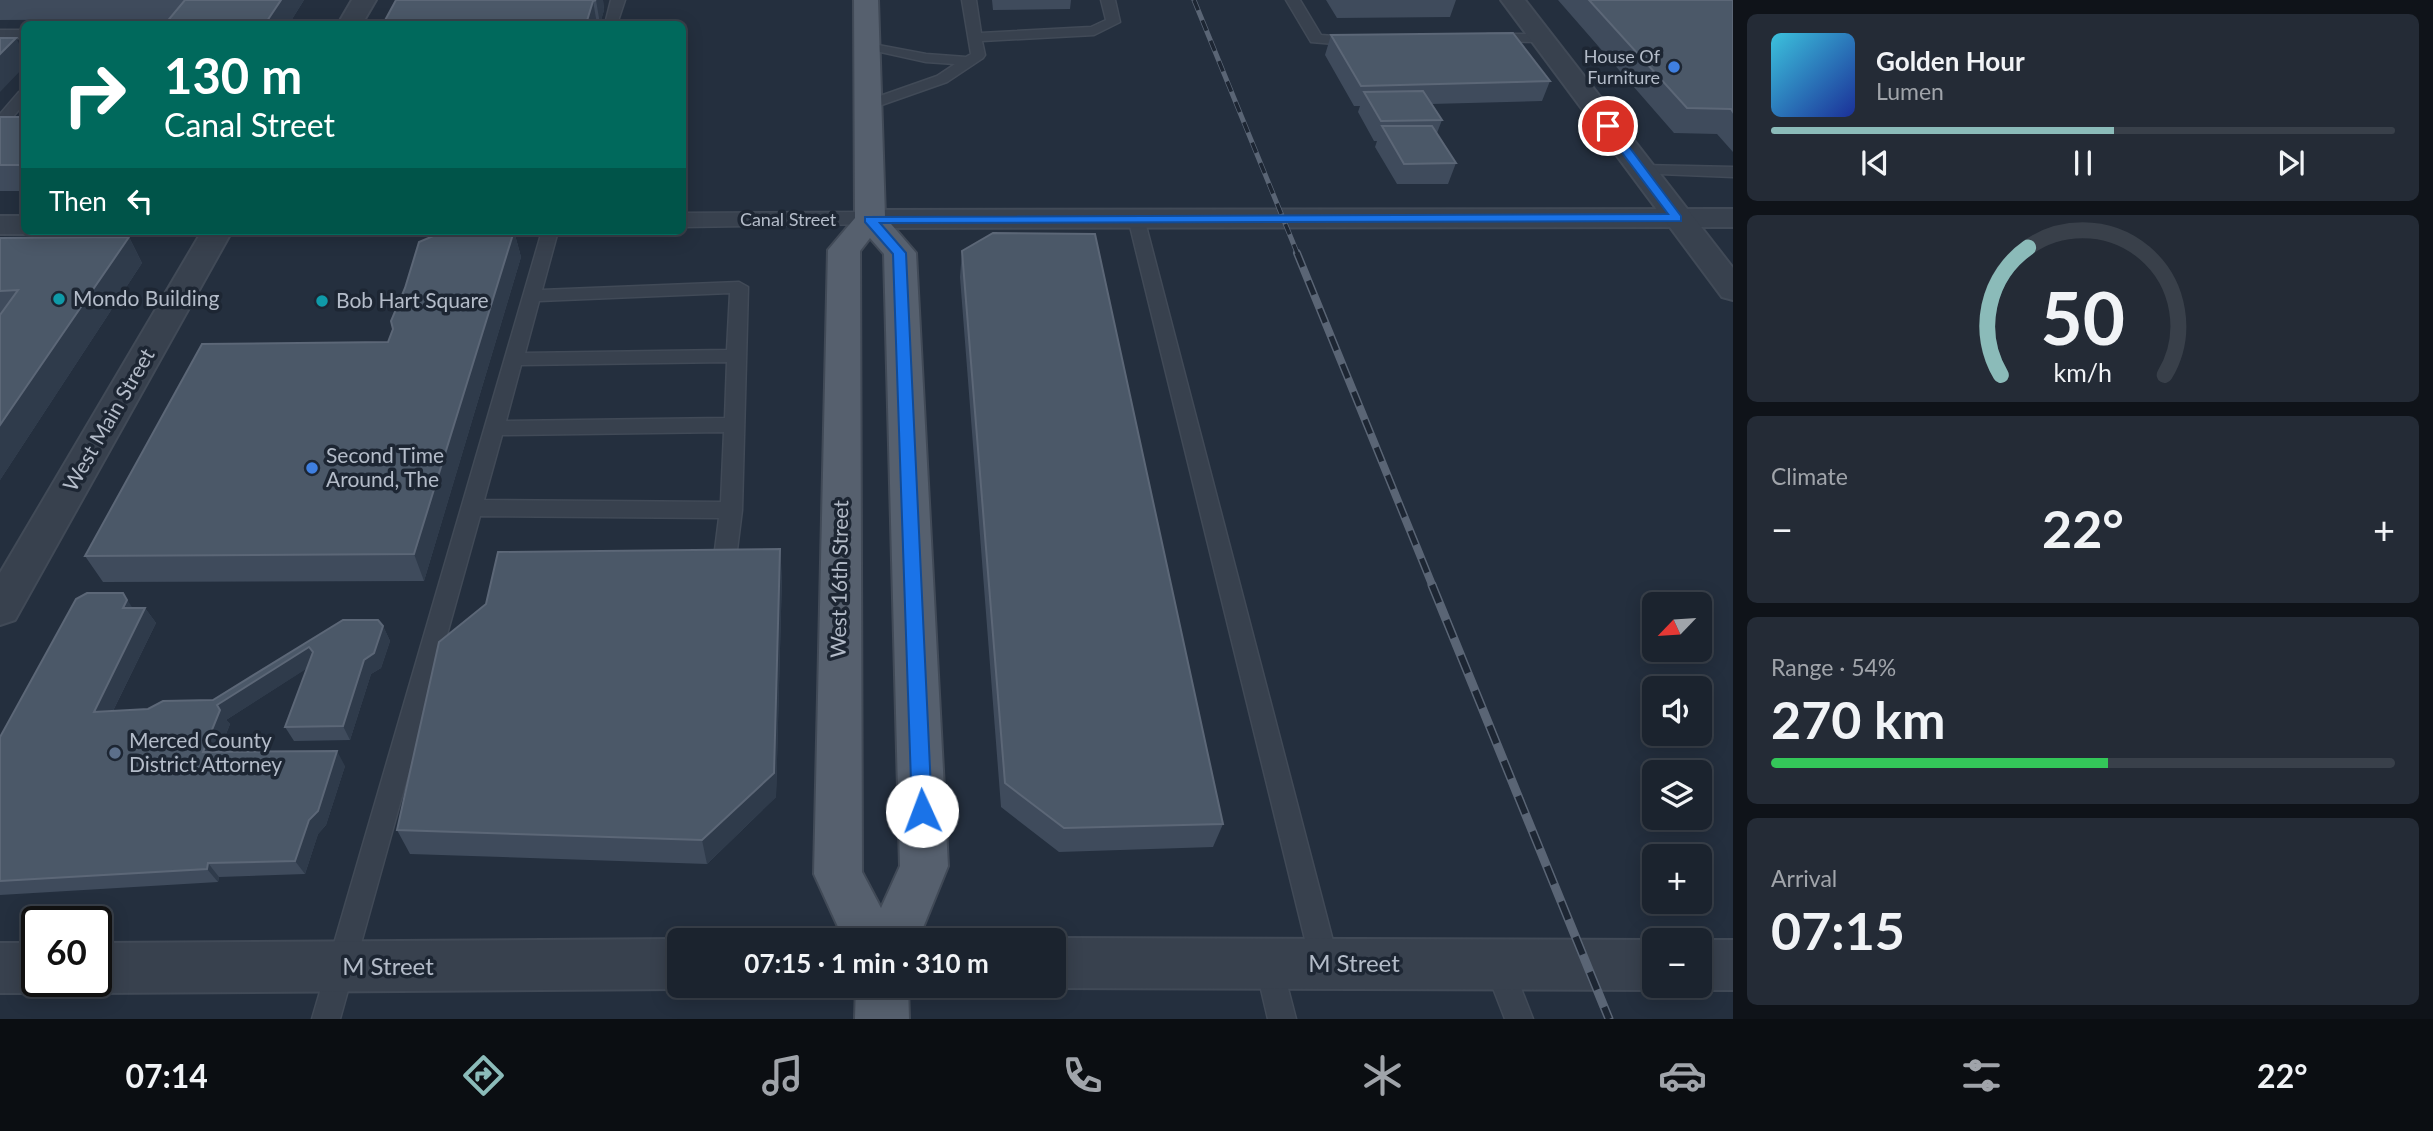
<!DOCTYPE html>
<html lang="en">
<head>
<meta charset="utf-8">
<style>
	body { margin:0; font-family:Lato,sans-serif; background:#242b36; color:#f1f3f6; height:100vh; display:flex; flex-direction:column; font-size:26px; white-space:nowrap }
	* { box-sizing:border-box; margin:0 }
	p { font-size:23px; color:#a0a4aa }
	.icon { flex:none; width:38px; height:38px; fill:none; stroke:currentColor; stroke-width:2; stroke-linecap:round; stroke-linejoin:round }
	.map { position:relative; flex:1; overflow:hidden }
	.sheet { display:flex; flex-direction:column; gap:14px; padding:14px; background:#0f1319; width:700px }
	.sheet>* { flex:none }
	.banner { position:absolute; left:21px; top:21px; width:665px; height:214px; border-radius:10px; box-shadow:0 4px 18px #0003,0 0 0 2px #39404a; background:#00695c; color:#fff; overflow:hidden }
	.needle { width:46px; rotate:245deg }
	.buttons { position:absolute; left:1642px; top:592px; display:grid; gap:14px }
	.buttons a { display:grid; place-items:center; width:70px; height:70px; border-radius:10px; background:#1b232e; box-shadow:0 4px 18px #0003,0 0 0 2px #39404a; font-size:35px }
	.speed { position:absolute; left:21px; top:906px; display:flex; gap:14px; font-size:35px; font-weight:700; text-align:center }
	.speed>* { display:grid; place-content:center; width:91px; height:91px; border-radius:50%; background:#1b232e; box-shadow:0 4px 18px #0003,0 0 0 2px #39404a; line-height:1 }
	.speed .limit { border:4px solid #111; border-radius:10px; background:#fff; color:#111 }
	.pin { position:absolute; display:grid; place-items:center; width:60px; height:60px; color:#fff; margin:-30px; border:4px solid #fff; border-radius:50%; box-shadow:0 2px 7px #0007 }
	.me { position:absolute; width:77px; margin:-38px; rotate:358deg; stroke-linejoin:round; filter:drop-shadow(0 0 5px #0008) }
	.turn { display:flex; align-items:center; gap:24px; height:147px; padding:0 28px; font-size:32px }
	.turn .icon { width:91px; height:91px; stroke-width:2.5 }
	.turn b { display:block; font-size:49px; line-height:60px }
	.then { display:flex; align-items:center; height:66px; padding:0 28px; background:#0003; gap:14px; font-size:26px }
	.big { font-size:52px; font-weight:700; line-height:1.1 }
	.sheet .tile { flex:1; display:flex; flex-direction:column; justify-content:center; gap:10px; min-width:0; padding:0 24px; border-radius:10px; background:#242b36 }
	.sheet .dial { align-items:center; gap:0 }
	.dial svg { height:182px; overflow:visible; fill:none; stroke:#39404a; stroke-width:7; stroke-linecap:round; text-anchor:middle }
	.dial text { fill:#f1f3f6; stroke:none }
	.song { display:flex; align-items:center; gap:21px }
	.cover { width:84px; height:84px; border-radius:10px; background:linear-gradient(135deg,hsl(190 70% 55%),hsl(230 70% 35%)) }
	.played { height:7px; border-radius:4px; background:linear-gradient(90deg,#8bbbb9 55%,#39404a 55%) }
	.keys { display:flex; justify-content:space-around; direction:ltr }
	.heat { display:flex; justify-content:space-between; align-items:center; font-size:38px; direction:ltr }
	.charge { height:10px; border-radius:5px; background:linear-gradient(90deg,#34c759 54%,#39404a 0) }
	.trip { position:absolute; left:667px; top:928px; width:399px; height:70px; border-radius:10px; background:#1b232e; box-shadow:0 4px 18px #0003,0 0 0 2px #39404a; font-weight:700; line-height:70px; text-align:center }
	.tab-bar { display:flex; height:112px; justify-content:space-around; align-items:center; background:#0b0e12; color:#a0a4aa }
	.tab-bar .icon { width:49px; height:49px }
	.tab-bar .active { color:#8bbbb9 }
	.tab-bar b { font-size:32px; color:#f1f3f6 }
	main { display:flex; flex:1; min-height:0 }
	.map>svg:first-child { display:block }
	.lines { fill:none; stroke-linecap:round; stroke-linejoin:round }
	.service-casing { stroke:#414a57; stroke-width:3 }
	.pedestrian-casing { stroke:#414a57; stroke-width:3 }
	.minor-casing { stroke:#414a57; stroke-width:4 }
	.tertiary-casing { stroke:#414a57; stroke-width:4 }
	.primary-casing { stroke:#414a57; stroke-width:4 }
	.service { fill:#38414e; fill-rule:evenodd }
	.pedestrian { fill:#38414e; fill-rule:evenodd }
	.minor { fill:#38414e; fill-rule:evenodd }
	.tertiary { fill:#38414e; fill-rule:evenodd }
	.primary { fill:#56606e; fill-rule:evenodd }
	.rail-far2-casing { stroke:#5a6575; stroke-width:5 }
	.rail-far1-casing { stroke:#5a6575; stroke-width:8 }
	.rail-casing { stroke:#5a6575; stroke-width:9 }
	.rail-far2 { stroke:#1d2633; stroke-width:3.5; stroke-dasharray:11; stroke-linecap:butt }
	.rail-far1 { stroke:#1d2633; stroke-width:5; stroke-dasharray:15; stroke-linecap:butt }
	.rail { stroke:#1d2633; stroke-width:6; stroke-dasharray:19; stroke-linecap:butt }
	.wall { fill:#3f4b5c }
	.shaded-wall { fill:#2f3b4b }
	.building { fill:#4b5868; stroke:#5c6777; stroke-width:2 }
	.route { fill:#1a73e8; stroke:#114b97; stroke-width:2 }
	.shop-dot { fill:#3f7fe0; stroke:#1d2633; stroke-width:2.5 }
	.culture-dot { fill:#0f9aa8; stroke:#1d2633; stroke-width:2.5 }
	.service-dot { fill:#5c6f8a; stroke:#1d2633; stroke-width:2.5 }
	.labels { text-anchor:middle; stroke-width:7; stroke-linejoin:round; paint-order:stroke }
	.far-poi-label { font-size:18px; fill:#b4bcc9; stroke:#1d2633; text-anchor:end }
	.far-street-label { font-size:18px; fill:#b4bcc9; stroke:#1d2633 }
	.poi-label { font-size:21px; fill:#b4bcc9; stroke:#1d2633; text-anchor:start }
	.street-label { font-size:21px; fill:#b4bcc9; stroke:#1d2633 }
	.near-street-label { font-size:24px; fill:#b4bcc9; stroke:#1d2633 }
</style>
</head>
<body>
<main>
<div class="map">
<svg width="1733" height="1019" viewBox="0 0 1733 1019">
	<rect width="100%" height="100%" fill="#242f3e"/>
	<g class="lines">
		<g class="service-casing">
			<path id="service" d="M611,0H625L617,24H605Z
				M962,0H976L981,33L1091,27L1106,20L1101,0H1115L1120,22L1094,35L982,41L985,55L983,58L947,82L873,108H863L861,105L863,102L937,76L955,64L926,62L867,49L860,45L862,42L926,54L966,57L971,54Z
				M1286,0H1300L1321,35L1358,38L1365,42L1358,46L1311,42Z
				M0,30H24V38H0Z
				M1488,34H1541L1548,38L1541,42L1483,41V35Z
				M24,91V104L5,126L0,127V114L19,92Z
				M1641,165L1733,167V177L1635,173L1633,170L1635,167Z
				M1136,213L1144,218L1339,964L1335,974L1325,978L1315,974L1311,964L1128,218Z
				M542,231H558L542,290L739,282L748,287L742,510L735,566L732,572L724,574L705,572L702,566L705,560L714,558L719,518L480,516L340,1019H312ZM730,293L727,350L525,353L539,301ZM727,362L725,418L506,421L521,365ZM724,432L721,502L484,500L502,435Z
				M1269,950L1279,954L1296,1019H1268L1255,964L1259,954Z
				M1498,951L1508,955L1533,1019H1505L1484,965L1488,955Z"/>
		</g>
		<g class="pedestrian-casing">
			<path id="pedestrian" d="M870,212L879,214L882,219L879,224L682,227V213Z"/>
		</g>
		<g class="minor-casing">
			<path id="minor" d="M1733,209V227L870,228L859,225L855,219L859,213L870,210Z
				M0,216H24V231H35L24,234H0Z"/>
		</g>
		<g class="tertiary-casing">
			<path id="tertiary" d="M352,0H376L362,24H338Z
				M1501,0H1525L1733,268V300L1722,297Z
				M202,231H232L15,620L0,625V573Z
				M1054,938L1654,940V985H1666L1654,990L1054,988L1047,985H1054V940H1049Z
				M679,939L681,940H679V985H689L679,989L96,993L78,986L76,982H96V943Z
				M1699,940H1733V990H1699L1687,985H1699Z
				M0,943H37V982H57L55,986L37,993H0Z"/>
		</g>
		<g class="primary-casing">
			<path id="primary" d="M854,0H878L885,217L916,253L948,866L918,940H844L814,874L828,250L855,218ZM870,238L884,254L900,866L881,908L862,872L860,251Z
				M856,985H908L909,1019H855Z"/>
		</g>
		<use href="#service" class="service"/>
		<use href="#pedestrian" class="pedestrian"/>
		<use href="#minor" class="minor"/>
		<use href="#tertiary" class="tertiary"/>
		<use href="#primary" class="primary"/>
		<g class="rail-far2-casing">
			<path id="rail-far2" d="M1194,0L1298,255"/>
		</g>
		<g class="rail-far1-casing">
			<path id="rail-far1" d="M1297,253L1433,587"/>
		</g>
		<g class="rail-casing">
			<path id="rail" d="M1432,585L1609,1019"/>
		</g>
		<use href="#rail-far2" class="rail-far2"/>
		<use href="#rail-far1" class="rail-far1"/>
		<use href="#rail" class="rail"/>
	</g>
	<path class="wall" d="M0,0H304L289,24L170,19L0,20Z
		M396,0H603L604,10L600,24H383Z
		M992,0H1071L1070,9L993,10Z
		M1326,0H1456L1450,17L1337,18Z
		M1558,0H1733V152L1717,134L1674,133Z
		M1331,35L1550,81L1542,101L1431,104L1442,120L1437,133L1456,163L1448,184H1397L1375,147L1377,141H1374L1358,112L1360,106H1354L1325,55Z
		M0,117H24V191H0Z
		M514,231L521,257L424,581L103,582L85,556L388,342Z
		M129,237L142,263L0,480V238Z
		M962,251L1223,824L1213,847L1059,852L1001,807L960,277Z
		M782,575L776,797L707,864L410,854L397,830Z
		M133,608H145L156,623L113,711L148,709L213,700L343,620L383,626L390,641L381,668L371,674L350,740L294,741L285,727L307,668L226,720L230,724L219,752L345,766L326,825L318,834L305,874L219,877L218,882L0,895V737Z"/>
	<path class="shaded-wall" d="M281,0H304L289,24H265Z
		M596,0H603L604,10L600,24Z
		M593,1L597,24H586Z
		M16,38L24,53V67L0,92V54Z
		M514,231L521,257L424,581L414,554Z
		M129,237L142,263L0,480V425Z
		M780,549L782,575L776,797L707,864L702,840Z
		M123,593L137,615L123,608Z
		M145,608L156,623L105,727L94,712Z
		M383,626L390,641L381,668L371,674L350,740L343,726L364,660Z
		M309,647L317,662L226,720L230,724L213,766L203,752L217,705Z
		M337,751L345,766L326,825L318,834L305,874L295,861L309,820Z
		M208,863L219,877L218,882L207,869Z"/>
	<path class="building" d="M185,0H281L265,24H165Z
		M396,0H596L593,1L586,24H383Z
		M1589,0H1733V112L1731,109L1687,108Z
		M1513,33L1550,81L1361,86L1331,35Z
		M0,38H16L0,54Z
		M1423,91L1442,120L1381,121L1364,92Z
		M0,117H24V165H0Z
		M1382,126H1432L1456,163L1404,164Z
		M445,231H514L414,554L85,556L202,344L388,342L393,329L391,321L405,288L419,242Z
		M993,233L1095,234L1223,824L1064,828L1005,783L962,251Z
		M129,237L0,425V315L18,290L0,291V238Z
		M780,549L774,773L702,840L397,830L439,642L486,604L498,552Z
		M87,593H123L127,600L123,608H145L94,712L148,709L163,701L213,700L343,620H378L383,626L374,653L364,660L343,726L285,727L313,652L309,647L217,705L220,710L203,752L337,751L318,811L309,820L295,861L208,863L207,869L0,881V737L76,599Z"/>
	<path class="route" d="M1608,123L1612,124L1681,216V221L880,223L906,253L932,811L929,818L922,820L915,818L912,811L893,254L865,222V217L1668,214L1602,126Z"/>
	<g class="shop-dot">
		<circle cx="1674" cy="67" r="7"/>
		<circle cx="312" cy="468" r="7"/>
	</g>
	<g class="culture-dot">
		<circle cx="59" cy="299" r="7"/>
		<circle cx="322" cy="301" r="7"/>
	</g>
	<circle class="service-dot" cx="115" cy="753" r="7"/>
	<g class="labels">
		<g class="far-poi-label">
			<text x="1660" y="63">House Of<tspan x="1660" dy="21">Furniture</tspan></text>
		</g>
		<g class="far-street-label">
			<text x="788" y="226">Canal Street</text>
		</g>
		<g class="poi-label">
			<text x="73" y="306">Mondo Building</text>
			<text x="336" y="308">Bob Hart Square</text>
			<text x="326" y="463">Second Time<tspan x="326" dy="24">Around, The</tspan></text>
			<text x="129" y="748">Merced County<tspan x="129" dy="24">District Attorney</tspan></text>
		</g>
		<g class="street-label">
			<text transform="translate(109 420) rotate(-60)" y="7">West Main Street</text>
			<text transform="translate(840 579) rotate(-89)" y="7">West 16th Street</text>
		</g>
		<g class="near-street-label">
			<text x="1354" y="972">M Street</text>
			<text x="388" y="975">M Street</text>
		</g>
	</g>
</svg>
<div class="buttons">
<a><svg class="needle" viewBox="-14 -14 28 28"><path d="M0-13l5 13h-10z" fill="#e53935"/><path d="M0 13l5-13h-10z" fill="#a0a4aa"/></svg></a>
<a><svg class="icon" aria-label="sound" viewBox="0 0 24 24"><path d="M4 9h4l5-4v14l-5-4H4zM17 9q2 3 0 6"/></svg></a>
<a><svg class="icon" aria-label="layers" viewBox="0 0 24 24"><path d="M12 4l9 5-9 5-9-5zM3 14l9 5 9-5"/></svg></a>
<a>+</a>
<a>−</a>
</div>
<div class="speed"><div class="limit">60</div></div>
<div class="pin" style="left:1608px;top:126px;background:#d93025"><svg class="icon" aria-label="arrive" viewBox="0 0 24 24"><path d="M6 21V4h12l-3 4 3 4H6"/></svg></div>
<svg class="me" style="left:922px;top:811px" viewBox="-20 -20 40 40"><circle r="19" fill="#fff"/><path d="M0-13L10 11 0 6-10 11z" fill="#1a73e8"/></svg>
<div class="trip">07:15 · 1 min · 310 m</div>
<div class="banner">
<div class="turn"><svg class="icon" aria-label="right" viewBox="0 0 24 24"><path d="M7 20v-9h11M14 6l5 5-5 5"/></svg><div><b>130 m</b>Canal Street</div></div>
<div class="then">Then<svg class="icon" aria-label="left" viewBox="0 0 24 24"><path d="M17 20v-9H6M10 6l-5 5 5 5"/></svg></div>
</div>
</div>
<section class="sheet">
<div class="tile">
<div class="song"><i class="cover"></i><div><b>Golden Hour</b><p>Lumen</p></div></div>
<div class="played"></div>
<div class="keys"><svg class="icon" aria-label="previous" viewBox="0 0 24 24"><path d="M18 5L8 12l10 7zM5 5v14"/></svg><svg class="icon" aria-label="pause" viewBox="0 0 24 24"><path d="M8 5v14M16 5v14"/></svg><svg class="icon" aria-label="next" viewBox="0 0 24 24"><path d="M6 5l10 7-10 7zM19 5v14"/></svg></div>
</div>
<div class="tile dial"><svg viewBox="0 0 100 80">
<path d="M14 69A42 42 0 1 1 86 69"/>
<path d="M14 69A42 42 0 0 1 26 13" stroke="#8bbbb9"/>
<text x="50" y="56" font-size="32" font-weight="700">50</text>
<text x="50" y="72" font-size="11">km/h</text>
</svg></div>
<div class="tile"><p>Climate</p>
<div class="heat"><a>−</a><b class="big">22°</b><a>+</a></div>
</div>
<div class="tile"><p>Range · 54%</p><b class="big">270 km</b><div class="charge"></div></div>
<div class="tile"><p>Arrival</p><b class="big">07:15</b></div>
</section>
</main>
<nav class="tab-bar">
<b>07:14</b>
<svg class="icon active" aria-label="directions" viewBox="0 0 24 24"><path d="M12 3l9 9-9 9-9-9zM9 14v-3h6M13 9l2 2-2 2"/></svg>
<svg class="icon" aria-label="music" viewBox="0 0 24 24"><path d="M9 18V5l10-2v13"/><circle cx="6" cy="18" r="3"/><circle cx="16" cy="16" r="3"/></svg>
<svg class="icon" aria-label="phone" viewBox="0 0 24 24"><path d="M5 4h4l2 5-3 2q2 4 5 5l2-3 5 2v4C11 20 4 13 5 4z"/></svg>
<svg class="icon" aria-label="climate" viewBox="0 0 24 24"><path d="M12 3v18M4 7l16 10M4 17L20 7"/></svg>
<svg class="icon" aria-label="car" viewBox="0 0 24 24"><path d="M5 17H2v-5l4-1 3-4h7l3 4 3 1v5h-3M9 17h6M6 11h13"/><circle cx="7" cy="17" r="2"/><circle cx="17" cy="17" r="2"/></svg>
<svg class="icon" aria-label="filters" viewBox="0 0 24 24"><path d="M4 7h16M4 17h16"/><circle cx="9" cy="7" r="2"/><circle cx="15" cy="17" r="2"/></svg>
<b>22°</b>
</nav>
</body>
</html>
